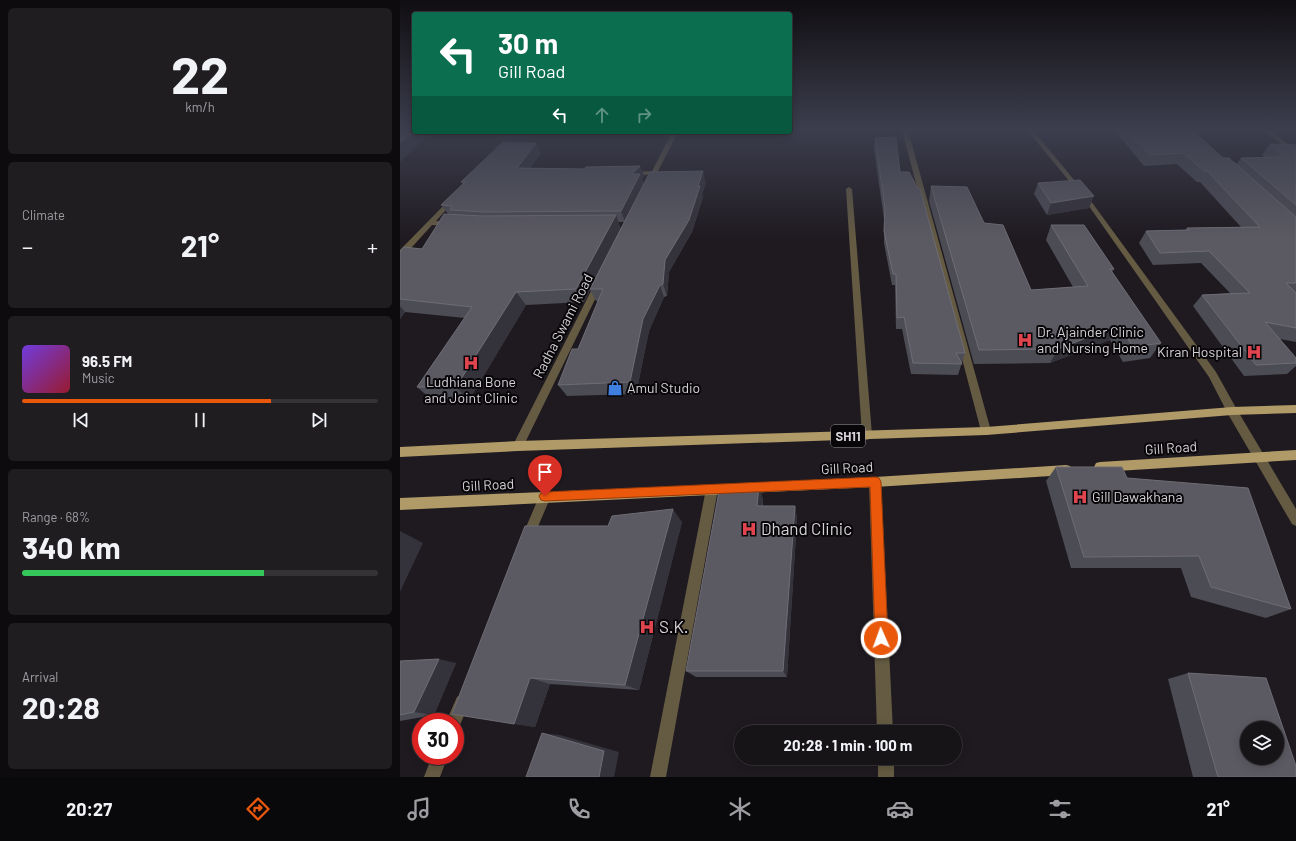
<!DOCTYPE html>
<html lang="en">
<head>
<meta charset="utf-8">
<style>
	body { margin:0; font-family:Barlow,sans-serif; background:#201d21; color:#f1f3f6; height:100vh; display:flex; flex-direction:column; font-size:15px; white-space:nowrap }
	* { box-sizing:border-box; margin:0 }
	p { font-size:13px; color:#9e9ea2 }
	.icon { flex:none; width:22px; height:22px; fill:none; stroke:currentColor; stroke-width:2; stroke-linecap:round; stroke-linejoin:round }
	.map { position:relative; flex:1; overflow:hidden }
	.side { display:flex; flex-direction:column; gap:8px; padding:8px; background:#0d0b0d; width:400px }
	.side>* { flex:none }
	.banner { position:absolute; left:12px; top:12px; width:380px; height:122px; border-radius:4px; box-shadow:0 2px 10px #0003,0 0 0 1px #363337; background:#0b6e4f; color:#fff; overflow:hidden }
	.buttons { position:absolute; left:840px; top:721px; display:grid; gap:8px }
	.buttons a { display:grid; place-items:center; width:44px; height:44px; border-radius:50%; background:#171418; box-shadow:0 2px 10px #0003,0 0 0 1px #363337; font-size:20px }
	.speed { position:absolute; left:12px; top:713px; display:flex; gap:8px; font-size:20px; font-weight:700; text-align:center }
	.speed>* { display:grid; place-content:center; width:52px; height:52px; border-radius:50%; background:#171418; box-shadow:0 2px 10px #0003,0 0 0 1px #363337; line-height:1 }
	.speed .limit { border:6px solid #d22; background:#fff; color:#111 }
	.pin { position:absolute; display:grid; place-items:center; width:34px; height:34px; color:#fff; margin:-41px -17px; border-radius:50% 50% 50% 0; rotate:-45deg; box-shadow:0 0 4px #0007 }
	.pin .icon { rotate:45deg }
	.me { position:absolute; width:44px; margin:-22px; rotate:358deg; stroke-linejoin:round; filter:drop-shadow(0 0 3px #0008) }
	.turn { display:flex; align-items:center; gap:14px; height:84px; padding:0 20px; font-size:18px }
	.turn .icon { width:52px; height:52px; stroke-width:2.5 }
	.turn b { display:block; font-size:28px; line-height:34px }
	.lanes { display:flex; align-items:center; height:38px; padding:0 20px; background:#0003; justify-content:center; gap:20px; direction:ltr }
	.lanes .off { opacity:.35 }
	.big { font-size:30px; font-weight:700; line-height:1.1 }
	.side .widget { flex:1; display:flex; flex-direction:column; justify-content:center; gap:6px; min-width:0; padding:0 14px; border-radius:6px; background:#201d21 }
	.side .dial { align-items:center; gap:0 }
	.dial b { font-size:52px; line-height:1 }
	.song { display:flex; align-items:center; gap:12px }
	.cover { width:48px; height:48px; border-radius:6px; background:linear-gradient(135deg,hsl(260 70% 55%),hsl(350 70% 35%)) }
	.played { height:4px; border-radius:2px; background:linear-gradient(90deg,#ea580c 70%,#363337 70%) }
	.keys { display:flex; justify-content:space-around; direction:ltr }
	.heat { display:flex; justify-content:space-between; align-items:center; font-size:22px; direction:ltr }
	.charge { height:6px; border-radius:3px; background:linear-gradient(90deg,#34c759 68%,#363337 0) }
	.trip { position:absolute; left:334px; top:725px; width:228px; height:40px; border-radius:20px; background:#171418; box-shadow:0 2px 10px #0003,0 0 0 1px #363337; font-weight:700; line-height:40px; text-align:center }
	.menu { display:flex; height:64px; justify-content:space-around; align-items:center; background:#09080a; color:#9e9ea2 }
	.menu .icon { width:28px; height:28px }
	.menu .on { color:#ea580c }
	.menu b { font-size:18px; color:#f1f3f6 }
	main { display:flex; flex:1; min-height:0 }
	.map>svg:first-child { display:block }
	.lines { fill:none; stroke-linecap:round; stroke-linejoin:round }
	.minor { fill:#655b43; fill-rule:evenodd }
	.tertiary { fill:#655b43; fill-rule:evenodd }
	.primary { fill:#b09a67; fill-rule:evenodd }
	.wall { fill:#4c4c55 }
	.shaded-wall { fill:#34323a }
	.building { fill:#5b5a63; stroke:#6e6d75; fill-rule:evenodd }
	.route { fill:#ea580c; stroke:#983908 }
	.labels { text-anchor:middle; stroke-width:4; stroke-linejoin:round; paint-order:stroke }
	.shield { fill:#080608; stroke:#989599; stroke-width:1 }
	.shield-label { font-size:13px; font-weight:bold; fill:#d6d2d7 }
	.street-label { font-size:14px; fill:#d6d2d7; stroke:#080608 }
	.poi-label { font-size:14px; fill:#d6d2d7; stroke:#080608; text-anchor:start }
	.near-poi-label { font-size:17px; fill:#d6d2d7; stroke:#080608; text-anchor:start }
</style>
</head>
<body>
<main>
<section class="side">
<div class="widget dial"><b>22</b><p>km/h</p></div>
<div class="widget"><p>Climate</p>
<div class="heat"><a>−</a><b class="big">21°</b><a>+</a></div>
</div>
<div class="widget">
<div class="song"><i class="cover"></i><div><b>96.5 FM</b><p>Music</p></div></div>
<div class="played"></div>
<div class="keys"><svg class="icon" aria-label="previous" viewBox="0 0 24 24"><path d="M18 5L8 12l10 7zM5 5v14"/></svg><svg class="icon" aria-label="pause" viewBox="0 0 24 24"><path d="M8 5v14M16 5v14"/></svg><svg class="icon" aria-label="next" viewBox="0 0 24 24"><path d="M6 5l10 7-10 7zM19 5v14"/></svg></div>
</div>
<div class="widget"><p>Range · 68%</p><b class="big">340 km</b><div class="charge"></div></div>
<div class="widget"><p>Arrival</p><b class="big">20:28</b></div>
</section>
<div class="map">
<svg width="896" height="777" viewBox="0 0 896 777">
	<rect width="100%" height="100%" fill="#1f1a20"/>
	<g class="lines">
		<path class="minor" d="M502,130H508L591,431L590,434L586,435L582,434L581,431Z
			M863,130H869L896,150V155Z
			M254,171L256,172V174L230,176L227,174L230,172Z
			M449,187L452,189L472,435L471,438L467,440L463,438L462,435L446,189Z
			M52,198L55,200L36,221L55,222V226L32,225L3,257H0V250L50,199Z
			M475,477L479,478L481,482L493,732H477L469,482L471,478Z
			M312,484L316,485L318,489L266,777H250L306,489L308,485Z
			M145,491L149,492L151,496L131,543L127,545L123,543L121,539L141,492Z
			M62,694L67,697L70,702L59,727L55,729V722H46L57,697Z
			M32,756H48L40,777H24Z
			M478,758H494V777H478Z"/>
		<path class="tertiary" d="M627,130H633L688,197L816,372L836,408L896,509V526L892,524L828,414L809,377L684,199Z
			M272,132H278L252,183L247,184L246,183Z
			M199,280L203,283L122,449L118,451L114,449L113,446L114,443L195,283Z"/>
		<path class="primary" d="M896,405V413L832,415L586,435L118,451L0,457V447L118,441L586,427L832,407Z
			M896,450V460L700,472L696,471L694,467L696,463L700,462Z
			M666,465L670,466L672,470L670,474L666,475L475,487L347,493L343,492L341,488L343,484L347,483L475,477Z
			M331,484L335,485L337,489L335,493L331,494L0,510V498Z"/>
	</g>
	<path class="wall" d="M717,130H728L823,158L836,165L841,158L864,157L862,155L870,144L896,145V342L880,339L896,358V366L887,374L844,376L793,306L802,295L830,293L801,263L753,265L739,243L746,231L785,230L787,228L841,227L800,182H797L777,164L744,166L716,132Z
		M475,138L500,172L565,353L558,375L511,374L502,329H496L495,285H492L484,243V219L474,149Z
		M141,153L130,168L184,169L240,166L244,176L242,178L244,184L225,222H218L221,229L306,183L302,194L303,197L292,232L269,272L267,296L264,297L249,331L236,394L167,396L158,385L178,349L198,301H196L190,290L184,302L126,305L69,400L31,399L17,387L65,318L5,312L0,319V251L22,249L48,214L41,205L63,184L61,182Z
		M638,183L689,208L647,215L634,194Z
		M531,186L584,223L631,290L673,287L646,240L651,225L714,269L712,272L761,343L750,358L723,362L710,340L650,363L574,364L529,201Z
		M656,467L727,478L891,609L866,618L791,597L781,568H671L646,481Z
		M359,486L363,500V506H395L397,519L387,677H296L286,671Z
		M282,522L239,690L150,684L135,727L52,714L208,526Z
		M0,661L56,663L34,715L0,721Z
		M788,673L896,777H793L768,679Z"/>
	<path class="shaded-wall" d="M14,131V132H26L29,135L0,162V143Z
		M136,143L141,153L123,178L117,168Z
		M240,166L244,176L242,178L244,184L225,222L221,211L232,174Z
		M303,171L306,183L302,194L303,197L292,232L269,272L267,296L263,284L265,260Z
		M694,196L689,208L647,215L651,203Z
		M216,215L221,229L184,302L176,289Z
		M260,285L264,297L249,331L236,394L230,382L243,319Z
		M116,292L126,305L69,400L56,387Z
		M0,306L5,312L0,319Z
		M719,325L710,340L650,363L658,349Z
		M359,486L363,500L361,519L357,506Z
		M395,506L397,519L387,677L383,671Z
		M273,509L282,522L239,690L225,685Z
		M0,531L23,543L0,592Z
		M39,659L56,663L34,715L14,712Z
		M130,678L150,684L135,727L114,724Z
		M142,733L160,735L219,752L214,777H199Z"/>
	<path class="building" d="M0,130H14V131L0,143Z
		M728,130H792L823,158H829L896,217V283H886L896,293V328L865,322L896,358V363L856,365L802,295L850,293L809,251L760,253L746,231L789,230L787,228L860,227L807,171H804L783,153L750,155Z
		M496,137L500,172H509L518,189H520L565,353H556L562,364L513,363L504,317L497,318L496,274H493L484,231L485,208L475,138Z
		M103,142L136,143L117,168L184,169L186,167L240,166L232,174H240L221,211L84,212L50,210L52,206L41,205L65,182H61Z
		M870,144L896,145V205L841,158L884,157Z
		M303,171L298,186H300L289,220L265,260L263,284L260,285L243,319L230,382L158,385L172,349H178L203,289H190L250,172Z
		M680,180L694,196L651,203L638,183Z
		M531,186L567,187L584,223L603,225L631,290L688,286L651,225H684L714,269H710L761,343L733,347L719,325L658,349L579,350Z
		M44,214L82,216L216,215L176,289L116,292L56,387H17L72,307L0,299V251L4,247L22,249Z
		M656,467H722L727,478L848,488L891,609L811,587L799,556L684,557Z
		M320,486H359L357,506H395L383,671H286Z
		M273,509L225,685L130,678L114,724L52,714L125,526H208L212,516Z
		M39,659L14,712L0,715V661Z
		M788,673L866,678L896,766V777H818ZM847,728H877V758H847Z
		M142,733L204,751L199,777H126Z"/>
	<linearGradient id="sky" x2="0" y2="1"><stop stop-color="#110e12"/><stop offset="0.54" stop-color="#3c3e4e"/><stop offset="1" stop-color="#3c3e4e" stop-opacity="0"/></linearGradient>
	<rect width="896" height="239" fill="url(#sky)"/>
	<path class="route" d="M475,477L479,478L481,482L488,638L486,643L481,645L477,643L475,638L470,487L145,501L141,500L139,496L141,493L145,492Z"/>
	<defs>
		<g id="hospital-bare" transform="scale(1.2)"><path d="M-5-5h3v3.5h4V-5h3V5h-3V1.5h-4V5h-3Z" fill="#e0444e" stroke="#080608" stroke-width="2.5" paint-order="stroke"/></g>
		<g id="shop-bare" transform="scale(1.2)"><path d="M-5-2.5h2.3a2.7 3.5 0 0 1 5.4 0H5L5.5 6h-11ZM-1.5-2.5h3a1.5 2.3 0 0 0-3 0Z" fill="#3f7fe0" stroke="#080608" stroke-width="2.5" paint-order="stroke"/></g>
	</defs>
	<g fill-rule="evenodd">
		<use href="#hospital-bare" x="625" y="340"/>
		<use href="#hospital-bare" x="854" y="352"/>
		<use href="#hospital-bare" x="71" y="363"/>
		<use href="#shop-bare" x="215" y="388"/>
		<use href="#hospital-bare" x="680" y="497"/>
		<use href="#hospital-bare" x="349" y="529"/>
		<use href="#hospital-bare" x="247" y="627"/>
	</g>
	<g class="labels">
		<rect class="shield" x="431" y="425" width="34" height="22" rx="3"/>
		<g class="shield-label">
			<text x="448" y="441">SH11</text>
		</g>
		<g class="street-label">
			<text transform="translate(163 326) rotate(-63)" y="5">Radha Swami Road</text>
			<text transform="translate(771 448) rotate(-4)" y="5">Gill Road</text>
			<text transform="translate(447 468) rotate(-3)" y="5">Gill Road</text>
			<text transform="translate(88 485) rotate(-3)" y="5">Gill Road</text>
		</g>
		<g class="poi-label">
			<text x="637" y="337">Dr. Ajainder Clinic<tspan x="637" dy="16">and Nursing Home</tspan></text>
			<text x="842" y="357" text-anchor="end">Kiran Hospital</text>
			<text x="71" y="387" text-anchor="middle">Ludhiana Bone<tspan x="71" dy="16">and Joint Clinic</tspan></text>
			<text x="227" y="393">Amul Studio</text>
			<text x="692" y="502">Gill Dawakhana</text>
		</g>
		<g class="near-poi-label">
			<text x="361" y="535">Dhand Clinic</text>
			<text x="259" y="633">S.K.</text>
		</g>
	</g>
</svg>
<div class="buttons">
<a><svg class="icon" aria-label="layers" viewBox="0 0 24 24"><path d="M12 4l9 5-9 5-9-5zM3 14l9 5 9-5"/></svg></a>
</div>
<div class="speed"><div class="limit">30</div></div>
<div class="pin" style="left:145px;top:496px;background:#d93025"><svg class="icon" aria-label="arrive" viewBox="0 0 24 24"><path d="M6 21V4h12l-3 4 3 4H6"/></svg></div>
<svg class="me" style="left:481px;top:638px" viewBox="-20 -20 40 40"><circle r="17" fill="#ea580c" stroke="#fff" stroke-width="3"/><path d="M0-11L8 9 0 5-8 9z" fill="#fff"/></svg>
<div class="trip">20:28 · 1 min · 100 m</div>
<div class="banner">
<div class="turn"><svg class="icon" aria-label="left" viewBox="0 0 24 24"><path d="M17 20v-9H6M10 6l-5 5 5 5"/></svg><div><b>30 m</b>Gill Road</div></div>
<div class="lanes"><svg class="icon" aria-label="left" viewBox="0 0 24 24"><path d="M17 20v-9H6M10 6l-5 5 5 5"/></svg><svg class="icon off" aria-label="ahead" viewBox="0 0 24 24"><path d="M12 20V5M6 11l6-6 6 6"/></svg><svg class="icon off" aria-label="right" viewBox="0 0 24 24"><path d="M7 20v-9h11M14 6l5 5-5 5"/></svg></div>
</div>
</div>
</main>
<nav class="menu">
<b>20:27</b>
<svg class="icon on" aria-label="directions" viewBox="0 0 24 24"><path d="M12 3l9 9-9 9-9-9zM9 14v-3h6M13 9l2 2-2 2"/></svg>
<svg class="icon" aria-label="music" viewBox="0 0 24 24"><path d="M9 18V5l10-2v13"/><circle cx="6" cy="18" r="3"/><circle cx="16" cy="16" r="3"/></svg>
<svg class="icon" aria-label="phone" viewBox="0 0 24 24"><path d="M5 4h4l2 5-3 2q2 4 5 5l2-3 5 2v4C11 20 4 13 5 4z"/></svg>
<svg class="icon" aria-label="climate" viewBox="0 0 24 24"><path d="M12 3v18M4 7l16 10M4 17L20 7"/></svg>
<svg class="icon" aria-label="car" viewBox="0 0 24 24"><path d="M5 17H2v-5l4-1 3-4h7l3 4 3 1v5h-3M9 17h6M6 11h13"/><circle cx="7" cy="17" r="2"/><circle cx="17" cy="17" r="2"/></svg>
<svg class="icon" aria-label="filters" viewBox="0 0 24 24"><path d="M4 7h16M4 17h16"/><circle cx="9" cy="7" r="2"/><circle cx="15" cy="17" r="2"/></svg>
<b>21°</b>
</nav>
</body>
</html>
